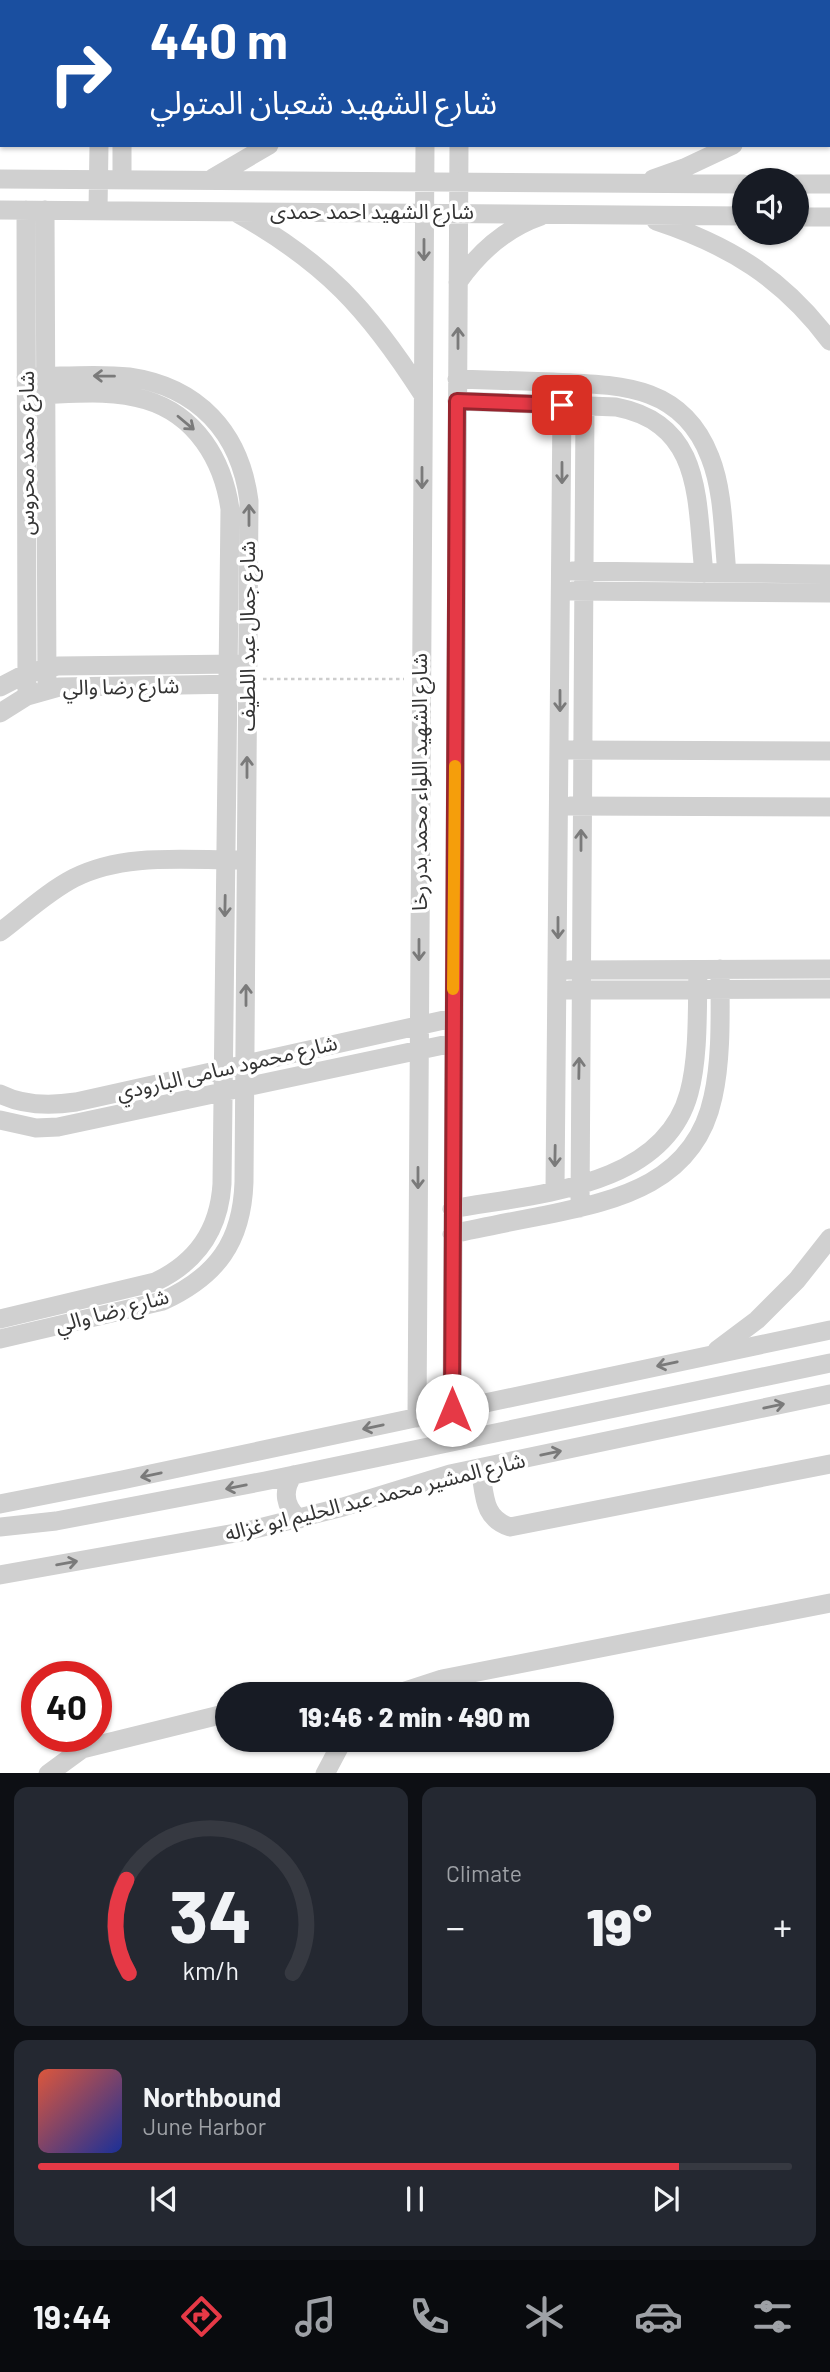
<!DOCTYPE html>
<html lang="en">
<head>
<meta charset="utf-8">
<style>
	body { margin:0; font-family:Barlow,"Noto Sans Arabic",sans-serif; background:#242831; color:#f1f3f6; height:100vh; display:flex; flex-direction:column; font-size:26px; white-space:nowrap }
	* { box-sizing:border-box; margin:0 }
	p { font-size:23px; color:#9ea1a6 }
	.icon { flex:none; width:38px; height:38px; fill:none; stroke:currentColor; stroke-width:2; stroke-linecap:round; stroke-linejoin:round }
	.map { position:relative; height:1773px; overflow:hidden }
	.drawer { display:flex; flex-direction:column; gap:14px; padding:14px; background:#0d0f14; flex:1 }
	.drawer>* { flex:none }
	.top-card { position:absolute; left:0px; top:0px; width:831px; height:147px; box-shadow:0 2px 5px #0004; background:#1a4fa0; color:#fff; overflow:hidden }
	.controls { position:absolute; left:732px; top:168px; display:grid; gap:14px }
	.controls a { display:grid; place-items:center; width:77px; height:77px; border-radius:50%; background:#171b24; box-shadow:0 2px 5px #0004; font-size:35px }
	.speed { position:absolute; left:21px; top:1661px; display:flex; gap:14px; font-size:35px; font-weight:700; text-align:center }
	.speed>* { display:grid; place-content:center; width:91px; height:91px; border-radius:50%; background:#171b24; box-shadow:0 2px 5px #0004; line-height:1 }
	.speed .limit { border:10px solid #d22; background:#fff; color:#111 }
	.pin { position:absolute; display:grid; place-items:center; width:60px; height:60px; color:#fff; margin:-30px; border-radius:14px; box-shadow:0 4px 10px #0006 }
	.me { position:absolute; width:77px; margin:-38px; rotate:0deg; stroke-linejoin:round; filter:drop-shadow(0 0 5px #0008) }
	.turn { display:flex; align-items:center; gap:24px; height:147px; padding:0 35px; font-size:32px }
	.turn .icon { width:91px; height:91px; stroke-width:2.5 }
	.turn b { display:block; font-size:49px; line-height:60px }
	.big { font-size:52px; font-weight:800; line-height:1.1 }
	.drawer .tile { flex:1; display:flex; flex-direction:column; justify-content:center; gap:10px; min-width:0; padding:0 24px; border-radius:14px; background:#242831 }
	.drawer .dial { align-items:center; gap:0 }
	.dial svg { height:182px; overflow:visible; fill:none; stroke:#363941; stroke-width:7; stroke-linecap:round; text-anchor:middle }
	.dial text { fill:#f1f3f6; stroke:none }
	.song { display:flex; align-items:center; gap:21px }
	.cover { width:84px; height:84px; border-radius:10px; background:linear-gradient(135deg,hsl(10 70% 55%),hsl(230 70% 35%)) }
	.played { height:7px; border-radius:4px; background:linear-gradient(90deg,#e63946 85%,#363941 85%) }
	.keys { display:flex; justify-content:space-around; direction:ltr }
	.heat { display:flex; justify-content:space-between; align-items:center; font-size:38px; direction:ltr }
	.drawer .tiles { flex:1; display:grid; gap:14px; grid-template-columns:1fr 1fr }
	.tile:last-child { grid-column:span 2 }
	.trip { position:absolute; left:215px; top:1682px; width:399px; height:70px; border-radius:35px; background:#171b24; box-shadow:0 2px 5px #0004; font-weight:800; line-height:70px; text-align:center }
	.tab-bar { display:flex; height:112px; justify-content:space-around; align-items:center; background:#090b0e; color:#9ea1a6 }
	.tab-bar .icon { width:49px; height:49px }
	.tab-bar .current { color:#e63946 }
	.tab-bar b { font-size:32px; color:#f1f3f6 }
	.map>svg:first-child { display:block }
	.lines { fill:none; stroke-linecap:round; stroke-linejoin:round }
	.path { stroke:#cdcdcd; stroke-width:2.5; stroke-dasharray:3.5 3.5; stroke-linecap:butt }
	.minor { stroke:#d0d0d0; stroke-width:19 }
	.oneway { stroke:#7a7a7a }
	.route-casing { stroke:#96252e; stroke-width:18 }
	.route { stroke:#e63946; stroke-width:12 }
	.slow { stroke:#f59e0b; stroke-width:12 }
	.labels { text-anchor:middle; stroke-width:7; stroke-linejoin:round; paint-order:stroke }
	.street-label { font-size:21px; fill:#333; stroke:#fff }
</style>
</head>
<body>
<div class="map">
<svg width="830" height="1774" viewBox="0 0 830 1774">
	<rect width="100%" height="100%" fill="#fff"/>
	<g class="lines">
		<path class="path" d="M714,0L715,2
			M263,679H404"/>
		<path class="minor" d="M122,0V2
			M316,0L318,2
			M460,0V2
			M613,0V2
			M100,2V0
			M185,2L188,0
			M406,2L407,0
			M426,2V0
			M639,2L643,0
			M830,65V64
			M213,178L269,145
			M0,179L744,184
			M653,179L684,168L733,145
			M122,180V145
			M796,184H830
			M0,210L744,216
			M26,210L27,696
			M45,210L47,689
			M98,210L99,145
			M235,212C325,262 368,309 423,395
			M796,217H830
			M656,221C729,245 783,278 830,341
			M458,282C479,252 506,228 541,216
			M457,379C489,380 521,381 553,382C619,385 682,384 710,457C724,492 723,535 727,573
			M457,401L616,407C704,424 696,501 704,573
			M572,571L830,574
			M572,591L830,593
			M0,687L27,673L58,666L240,664
			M0,713L27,696L59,687L241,684
			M569,750L830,751
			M570,806L830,807
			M0,932C24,914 47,892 74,878C123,853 184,860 237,860
			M569,970L830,969
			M569,990L830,989
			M0,1094C24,1106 50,1106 76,1102L453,1018
			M0,1120L36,1128L58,1127L453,1043
			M555,1190L562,405
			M580,1208L585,406
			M452,1209C533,1194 663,1189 689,1093C699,1056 697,1008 698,970
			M452,1234C483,1227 515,1221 546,1215C620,1200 695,1182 713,1097C722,1057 720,1011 720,969
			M0,1319L155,1282C197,1262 219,1230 222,1184L230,509C223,460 196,415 146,400C108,388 65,395 27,395
			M0,1339L163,1301C217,1276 242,1242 244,1182L249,501C240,432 198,387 129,377C96,373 60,377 26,377
			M717,1350L757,1320L797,1280L830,1238
			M452,1410L459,145
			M417,1418L425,145
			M480,1468C485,1494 482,1518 510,1527L830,1464
			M293,1475C282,1491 285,1507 299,1519
			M0,1504L122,1480L830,1330
			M0,1527L56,1521L265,1481L830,1363
			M0,1575L247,1531L343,1507L450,1474L830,1394
			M396,1694L442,1679L830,1603
			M48,1774L82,1749L228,1713
			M325,1774L343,1740"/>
	</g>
	<defs><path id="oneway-shaft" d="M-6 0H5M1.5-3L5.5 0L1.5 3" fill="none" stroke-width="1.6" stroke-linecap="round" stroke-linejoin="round" transform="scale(1.75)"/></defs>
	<g class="oneway">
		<use href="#oneway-shaft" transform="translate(424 250) rotate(90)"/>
		<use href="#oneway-shaft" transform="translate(458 338) rotate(-90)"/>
		<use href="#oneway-shaft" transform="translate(104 376) rotate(-179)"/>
		<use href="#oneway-shaft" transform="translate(186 423) rotate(40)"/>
		<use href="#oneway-shaft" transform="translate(562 473) rotate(90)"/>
		<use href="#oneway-shaft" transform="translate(422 478) rotate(90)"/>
		<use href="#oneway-shaft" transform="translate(249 515) rotate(-90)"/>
		<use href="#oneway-shaft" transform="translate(560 701) rotate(90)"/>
		<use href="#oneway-shaft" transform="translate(247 767) rotate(-90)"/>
		<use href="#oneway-shaft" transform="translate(581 840) rotate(-90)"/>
		<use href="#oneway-shaft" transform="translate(225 906) rotate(91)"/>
		<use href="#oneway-shaft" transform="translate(558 928) rotate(90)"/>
		<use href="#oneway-shaft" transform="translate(419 950) rotate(90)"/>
		<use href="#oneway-shaft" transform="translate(246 995) rotate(-90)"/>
		<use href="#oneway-shaft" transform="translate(579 1068) rotate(-89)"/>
		<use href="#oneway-shaft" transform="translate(555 1156) rotate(91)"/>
		<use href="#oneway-shaft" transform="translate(418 1178) rotate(90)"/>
		<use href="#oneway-shaft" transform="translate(667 1364) rotate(168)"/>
		<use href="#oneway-shaft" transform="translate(774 1406) rotate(-12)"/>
		<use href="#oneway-shaft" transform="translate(373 1427) rotate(168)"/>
		<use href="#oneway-shaft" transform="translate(551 1453) rotate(-12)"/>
		<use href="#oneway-shaft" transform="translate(151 1475) rotate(168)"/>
		<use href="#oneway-shaft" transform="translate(236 1487) rotate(169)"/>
		<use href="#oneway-shaft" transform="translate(67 1563) rotate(-10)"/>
	</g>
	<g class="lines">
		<g class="route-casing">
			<path id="route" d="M452,1410L457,401L562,405"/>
		</g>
		<use href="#route" class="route"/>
		<path class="slow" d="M453,989L455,766"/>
	</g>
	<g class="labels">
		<g class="street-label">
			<text x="372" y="219">شارع الشهيد احمد حمدى</text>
			<text transform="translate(27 453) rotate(-90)" y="7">شارع محمد محروس</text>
			<text transform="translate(248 636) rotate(-90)" y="7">شارع جمال عبد اللطيف</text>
			<text transform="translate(121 687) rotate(-1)" y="7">شارع رضا والي</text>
			<text transform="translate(420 782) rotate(-90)" y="7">شارع الشهيد اللواء محمد بدر رخا</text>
			<text transform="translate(227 1068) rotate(-13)" y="7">شارع محمود سامى البارودي</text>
			<text transform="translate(112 1311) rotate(-15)" y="7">شارع رضا والي</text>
			<text transform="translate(375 1497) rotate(-14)" y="7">شارع المشير محمد عبد الحليم ابو غزاله</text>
		</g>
	</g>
</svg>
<div class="controls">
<a><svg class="icon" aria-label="sound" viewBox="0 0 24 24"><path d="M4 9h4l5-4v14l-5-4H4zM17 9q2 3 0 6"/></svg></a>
</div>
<div class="speed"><div class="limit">40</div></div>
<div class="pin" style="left:562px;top:405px;background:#d93025"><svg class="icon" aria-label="arrive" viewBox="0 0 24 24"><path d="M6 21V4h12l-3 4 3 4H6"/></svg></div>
<svg class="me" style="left:452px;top:1410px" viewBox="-20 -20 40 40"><circle r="19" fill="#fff"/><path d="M0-13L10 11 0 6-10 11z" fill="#e63946"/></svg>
<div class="trip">19:46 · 2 min · 490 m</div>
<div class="top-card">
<div class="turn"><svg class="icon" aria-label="right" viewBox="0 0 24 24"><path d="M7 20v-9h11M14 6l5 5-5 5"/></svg><div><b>440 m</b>شارع الشهيد شعبان المتولي</div></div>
</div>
</div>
<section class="drawer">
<div class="tiles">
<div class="tile dial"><svg viewBox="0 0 100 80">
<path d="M14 69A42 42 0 1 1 86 69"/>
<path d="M14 69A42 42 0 0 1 13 28" stroke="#e63946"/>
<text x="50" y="56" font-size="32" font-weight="700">34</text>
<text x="50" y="72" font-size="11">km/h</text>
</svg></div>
<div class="tile"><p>Climate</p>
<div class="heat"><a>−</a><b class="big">19°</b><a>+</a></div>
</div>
<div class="tile">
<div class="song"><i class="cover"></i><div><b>Northbound</b><p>June Harbor</p></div></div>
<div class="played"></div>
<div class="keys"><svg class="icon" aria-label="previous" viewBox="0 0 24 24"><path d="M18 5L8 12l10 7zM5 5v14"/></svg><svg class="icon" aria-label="pause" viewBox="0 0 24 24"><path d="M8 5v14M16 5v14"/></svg><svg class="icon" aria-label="next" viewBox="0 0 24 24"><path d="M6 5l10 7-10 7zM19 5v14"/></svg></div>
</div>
</div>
</section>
<nav class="tab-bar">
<b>19:44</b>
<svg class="icon current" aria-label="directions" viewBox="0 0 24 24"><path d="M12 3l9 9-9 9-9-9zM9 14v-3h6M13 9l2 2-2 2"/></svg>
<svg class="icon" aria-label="music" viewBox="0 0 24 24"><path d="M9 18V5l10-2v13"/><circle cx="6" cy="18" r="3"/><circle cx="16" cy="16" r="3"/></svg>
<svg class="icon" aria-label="phone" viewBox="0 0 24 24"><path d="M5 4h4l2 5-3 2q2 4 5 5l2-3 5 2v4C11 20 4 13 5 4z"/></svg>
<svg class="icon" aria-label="climate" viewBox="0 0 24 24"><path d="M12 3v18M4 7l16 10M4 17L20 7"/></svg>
<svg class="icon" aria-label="car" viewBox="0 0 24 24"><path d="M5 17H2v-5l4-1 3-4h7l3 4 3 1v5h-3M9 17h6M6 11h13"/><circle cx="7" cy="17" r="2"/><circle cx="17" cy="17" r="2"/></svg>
<svg class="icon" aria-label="filters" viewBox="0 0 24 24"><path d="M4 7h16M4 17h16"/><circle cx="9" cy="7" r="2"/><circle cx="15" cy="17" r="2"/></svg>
</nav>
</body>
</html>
